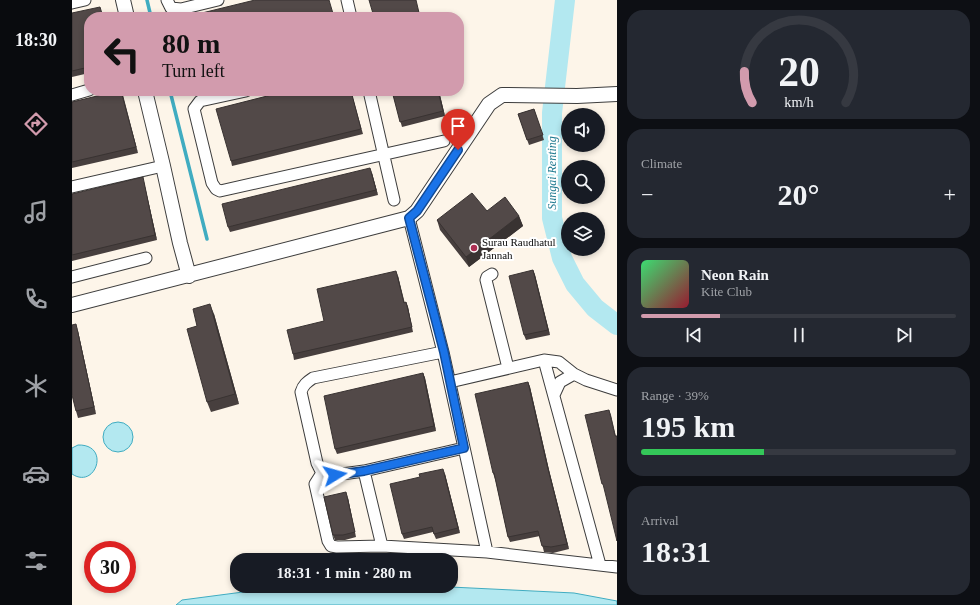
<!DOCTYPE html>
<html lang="en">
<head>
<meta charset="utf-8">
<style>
	body { margin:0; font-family:"Times New Roman",serif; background:#242831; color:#f1f3f6; height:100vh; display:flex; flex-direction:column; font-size:15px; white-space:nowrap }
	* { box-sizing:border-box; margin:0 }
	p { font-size:13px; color:#9ea1a6 }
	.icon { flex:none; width:22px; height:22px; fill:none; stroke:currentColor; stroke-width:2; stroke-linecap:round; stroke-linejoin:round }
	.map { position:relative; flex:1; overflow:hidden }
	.panel { display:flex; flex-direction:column; gap:10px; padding:10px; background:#0d0f14; width:363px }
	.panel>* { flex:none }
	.top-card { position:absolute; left:12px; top:12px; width:380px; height:84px; border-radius:16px; box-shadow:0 2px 6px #0003; background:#d29bad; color:#111; overflow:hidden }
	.buttons { position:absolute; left:489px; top:108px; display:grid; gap:8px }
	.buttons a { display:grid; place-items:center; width:44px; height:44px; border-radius:50%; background:#171b24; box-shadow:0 2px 6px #0003; font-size:20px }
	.speed { position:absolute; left:12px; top:541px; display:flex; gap:8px; font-size:20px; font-weight:700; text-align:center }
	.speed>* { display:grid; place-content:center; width:52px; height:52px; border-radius:50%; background:#171b24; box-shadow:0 2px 6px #0003; line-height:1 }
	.speed .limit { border:6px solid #d22; background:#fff; color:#111 }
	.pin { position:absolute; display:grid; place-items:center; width:34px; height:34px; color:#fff; margin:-41px -17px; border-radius:50% 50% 50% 0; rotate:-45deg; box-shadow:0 0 4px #0007 }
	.pin .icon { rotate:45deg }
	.me { position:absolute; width:44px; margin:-22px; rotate:82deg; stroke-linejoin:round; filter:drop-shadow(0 0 3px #0008) }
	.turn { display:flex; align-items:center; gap:14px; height:84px; padding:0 12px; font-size:18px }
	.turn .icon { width:52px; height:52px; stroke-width:2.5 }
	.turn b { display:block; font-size:28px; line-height:34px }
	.big { font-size:30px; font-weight:800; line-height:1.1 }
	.panel .widget { flex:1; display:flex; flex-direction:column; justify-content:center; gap:6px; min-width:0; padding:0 14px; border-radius:16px; background:#242831 }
	.panel .dial { align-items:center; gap:0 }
	.dial svg { height:104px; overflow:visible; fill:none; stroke:#363941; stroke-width:7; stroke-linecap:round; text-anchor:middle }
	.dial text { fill:#f1f3f6; stroke:none }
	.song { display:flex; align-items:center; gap:12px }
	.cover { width:48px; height:48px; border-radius:6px; background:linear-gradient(135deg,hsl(140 70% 55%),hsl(350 70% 35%)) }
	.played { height:4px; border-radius:2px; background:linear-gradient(90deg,#d29bad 25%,#363941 25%) }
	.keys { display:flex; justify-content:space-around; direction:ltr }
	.heat { display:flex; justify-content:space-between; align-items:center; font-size:22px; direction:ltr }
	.charge { height:6px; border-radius:3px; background:linear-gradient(90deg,#34c759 39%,#363941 0) }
	.trip { position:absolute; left:158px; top:553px; width:228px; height:40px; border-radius:16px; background:#171b24; box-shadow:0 2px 6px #0003; font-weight:800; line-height:40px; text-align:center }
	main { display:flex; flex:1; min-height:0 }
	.tab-bar { display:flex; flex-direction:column; width:72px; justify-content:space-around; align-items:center; background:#090b0e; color:#9ea1a6 }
	.tab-bar .icon { width:28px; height:28px }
	.tab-bar .current { color:#d29bad }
	.tab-bar b { font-size:18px; color:#f1f3f6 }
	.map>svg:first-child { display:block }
	.water { fill:#b3e8f0; stroke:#40acc1 }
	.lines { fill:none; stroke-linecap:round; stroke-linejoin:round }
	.stream { stroke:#40acc1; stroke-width:3.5 }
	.river { stroke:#b3e8f0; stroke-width:20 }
	.minor-casing { stroke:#3d3d3d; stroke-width:13 }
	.tertiary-casing { stroke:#3d3d3d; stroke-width:16 }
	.minor { stroke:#fff; stroke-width:11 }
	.tertiary { stroke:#fff; stroke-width:14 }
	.wall { fill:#473f3e }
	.shaded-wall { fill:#393332 }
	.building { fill:#524948; stroke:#393332 }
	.route-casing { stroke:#114b97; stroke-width:10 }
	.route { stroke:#1a73e8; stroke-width:7 }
	.poi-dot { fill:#ad2f53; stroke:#fff; stroke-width:1.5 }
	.labels { text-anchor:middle; stroke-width:4; stroke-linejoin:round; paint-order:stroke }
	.poi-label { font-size:11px; fill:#0a0a0a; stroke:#fff; text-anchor:start }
	.water-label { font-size:12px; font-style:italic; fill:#207a90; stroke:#fff }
</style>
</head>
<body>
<main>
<nav class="tab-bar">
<b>18:30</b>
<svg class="icon current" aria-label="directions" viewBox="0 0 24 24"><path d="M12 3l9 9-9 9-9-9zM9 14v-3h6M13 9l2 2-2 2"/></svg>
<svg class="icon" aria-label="music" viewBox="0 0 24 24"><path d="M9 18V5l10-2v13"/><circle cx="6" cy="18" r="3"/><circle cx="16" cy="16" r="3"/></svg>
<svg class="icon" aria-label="phone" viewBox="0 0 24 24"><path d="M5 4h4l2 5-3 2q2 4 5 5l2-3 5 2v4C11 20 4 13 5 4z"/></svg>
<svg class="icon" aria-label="climate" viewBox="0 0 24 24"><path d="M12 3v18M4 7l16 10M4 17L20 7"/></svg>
<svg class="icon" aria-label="car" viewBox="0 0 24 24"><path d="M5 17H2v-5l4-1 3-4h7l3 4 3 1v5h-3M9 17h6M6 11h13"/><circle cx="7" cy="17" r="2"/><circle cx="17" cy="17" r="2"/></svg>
<svg class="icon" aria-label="filters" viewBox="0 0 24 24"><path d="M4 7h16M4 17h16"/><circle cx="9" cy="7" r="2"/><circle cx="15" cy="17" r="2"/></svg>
</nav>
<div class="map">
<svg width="545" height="605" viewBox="0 0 545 605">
	<rect width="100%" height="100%" fill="#fdf5e9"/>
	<path class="water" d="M31 437a15 15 0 1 1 30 0a15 15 0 1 1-30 0Z
		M6,445C39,444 24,490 0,474V448Z
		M217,586H358L502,593L545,601V605H104L110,600Z"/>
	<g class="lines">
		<path class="stream" d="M75,0L79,17
			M98,91L135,239"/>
		<path class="river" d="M493,0L480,113V218L490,258L503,284L523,308L545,325"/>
		<g class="minor-casing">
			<path id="minor" d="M95,0L99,8L109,9L146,0
				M275,0L279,17
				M0,3L13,0
				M174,91L128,101L122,109L140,183L144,189L148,191L372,141
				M297,91L322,200
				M0,95L17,90
				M0,187L91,166
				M337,218L371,352L415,552
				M420,274L415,277L414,280L436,368
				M0,277L74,258
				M371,352L241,378C235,382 231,385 229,392L245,463L250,473L257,476L263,475L292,471L392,448
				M472,360L528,565
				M378,382L472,360L487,362L502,374L514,380L545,390
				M482,395L488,382L502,374
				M292,471L310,546
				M250,473L243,484L256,541L259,546L265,547L310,546L415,552L545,567"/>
		</g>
		<g class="tertiary-casing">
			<path id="tertiary" d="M51,0L55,17
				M73,91L91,166L108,243L117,276
				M0,305L337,218L345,211L417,104L430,95L505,96L545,94"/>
		</g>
		<use href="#minor" class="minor"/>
		<use href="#tertiary" class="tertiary"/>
	</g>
	<path class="wall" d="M30,12L31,17H17V73L0,77V13Z
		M49,91L66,153L0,168V102Z
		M215,91H279L291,134L160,166L159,161Z
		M320,91H367L373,116L330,127Z
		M462,109L472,140L457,145L446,114Z
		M300,173L306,195L158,232L156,227Z
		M72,182L85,240L0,261V194Z
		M415,211L447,216L451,226L397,267L368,230L365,220Z
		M461,270L463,275L478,335L454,340L452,335Z
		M326,276L332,303L334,302L336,307L341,332L222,360L221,354L252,321Z
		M142,314L167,404L139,412L135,402L125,326Z
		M6,331L24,414L6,418L4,411Z
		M351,373L353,378L364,431L265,454L263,449Z
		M456,382L458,387L477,470L497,549L481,553L472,552L468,536L438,542L436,537L423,478V479L421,473Z
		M373,474L388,533L364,539L361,532L332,539L330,534Z
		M276,498L284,537L273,540H263L261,535Z"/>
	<path class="shaded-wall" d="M49,91L51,95L66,153L64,147Z
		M366,91H367L373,116L371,111Z
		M298,168L300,173L306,195L304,190Z
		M71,177L72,182L85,240L83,235Z
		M447,216L451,226L397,267L394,257Z
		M461,270L463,275L478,335L476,330Z
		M324,271L326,276L334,308L332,303Z
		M334,302L336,307L341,332L340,327Z
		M138,304L142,314L167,404L163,394Z
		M4,324L6,331L24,414L22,407Z
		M351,373L353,378L364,431L362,426Z
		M456,382L458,387L477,470L497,549L495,544L475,465Z
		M537,410L539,415L545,441L543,436Z
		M371,469L373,474L388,533L386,528Z
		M274,492L276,498L284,537L283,532Z"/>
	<path class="building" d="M183,0H257L262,17H131L130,13Z
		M297,0H344L348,17H302Z
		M28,7L31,17H17V67L0,71V13Z
		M46,91H49L64,147L0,162V102Z
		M215,91H279L289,129L159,161L144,109Z
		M320,91H366L371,111L328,122Z
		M462,109L471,135L455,140L446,114Z
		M298,168L304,190L156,227L150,204Z
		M71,177L83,235L0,255V194Z
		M400,193L415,211L433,197L447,216L394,257L365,220Z
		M461,270L476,330L452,335L437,276Z
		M324,271L332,303L334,302L340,327L221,354L215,330L252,321L245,289Z
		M138,304L163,394L135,402L115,329L125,326L121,309Z
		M4,324L22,407L4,411L0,395V325Z
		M351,373L362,426L263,449L252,396Z
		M456,382L475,465L495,544L479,547L470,546L466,531L436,537L422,473H421L403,394Z
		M537,410L543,436H545V541L531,484H530L513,415Z
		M371,469L386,528L362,534L360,527L330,534L318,484L348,477L347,474Z
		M274,492L283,532L271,535H261L252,497Z"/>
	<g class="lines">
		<g class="route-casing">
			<path id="route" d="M263,475L292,471L392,448L372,352L337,218L345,211L386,150"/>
		</g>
		<use href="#route" class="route"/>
	</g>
	<circle class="poi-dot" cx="402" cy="248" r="4"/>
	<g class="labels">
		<g class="poi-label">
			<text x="410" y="246">Surau Raudhatul<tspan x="410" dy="13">Jannah</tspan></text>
		</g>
		<g class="water-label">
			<text transform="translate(480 173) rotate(-90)" y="4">Sungai Renting</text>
		</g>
	</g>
</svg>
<div class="buttons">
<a><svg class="icon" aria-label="sound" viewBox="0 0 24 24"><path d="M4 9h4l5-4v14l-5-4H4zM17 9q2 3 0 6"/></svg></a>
<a><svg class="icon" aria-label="search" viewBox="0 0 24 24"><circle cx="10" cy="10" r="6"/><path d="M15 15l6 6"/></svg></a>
<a><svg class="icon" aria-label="layers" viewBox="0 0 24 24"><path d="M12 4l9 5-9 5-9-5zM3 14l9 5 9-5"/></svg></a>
</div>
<div class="speed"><div class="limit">30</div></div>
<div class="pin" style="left:386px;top:150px;background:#d93025"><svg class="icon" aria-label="arrive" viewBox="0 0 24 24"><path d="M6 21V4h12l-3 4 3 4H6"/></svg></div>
<svg class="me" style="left:263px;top:475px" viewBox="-20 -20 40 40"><path d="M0-17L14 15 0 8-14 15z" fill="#1a73e8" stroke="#fff" stroke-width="4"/></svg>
<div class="trip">18:31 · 1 min · 280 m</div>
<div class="top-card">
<div class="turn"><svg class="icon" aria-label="left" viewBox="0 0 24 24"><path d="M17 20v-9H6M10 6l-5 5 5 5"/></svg><div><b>80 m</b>Turn left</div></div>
</div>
</div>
<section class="panel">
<div class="widget dial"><svg viewBox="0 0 100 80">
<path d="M14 69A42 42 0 1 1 86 69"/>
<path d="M14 69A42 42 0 0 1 8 45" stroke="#d29bad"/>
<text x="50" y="56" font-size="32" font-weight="700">20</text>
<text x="50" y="72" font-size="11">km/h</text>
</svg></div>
<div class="widget"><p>Climate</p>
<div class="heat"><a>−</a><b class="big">20°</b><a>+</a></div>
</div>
<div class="widget">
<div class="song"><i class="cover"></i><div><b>Neon Rain</b><p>Kite Club</p></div></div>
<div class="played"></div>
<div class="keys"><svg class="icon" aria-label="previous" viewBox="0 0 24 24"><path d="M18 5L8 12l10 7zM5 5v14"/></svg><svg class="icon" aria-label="pause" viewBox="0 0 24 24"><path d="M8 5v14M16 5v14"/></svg><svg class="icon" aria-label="next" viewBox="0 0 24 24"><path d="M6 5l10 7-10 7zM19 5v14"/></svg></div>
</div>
<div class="widget"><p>Range · 39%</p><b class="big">195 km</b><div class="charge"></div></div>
<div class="widget"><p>Arrival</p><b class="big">18:31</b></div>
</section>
</main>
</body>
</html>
